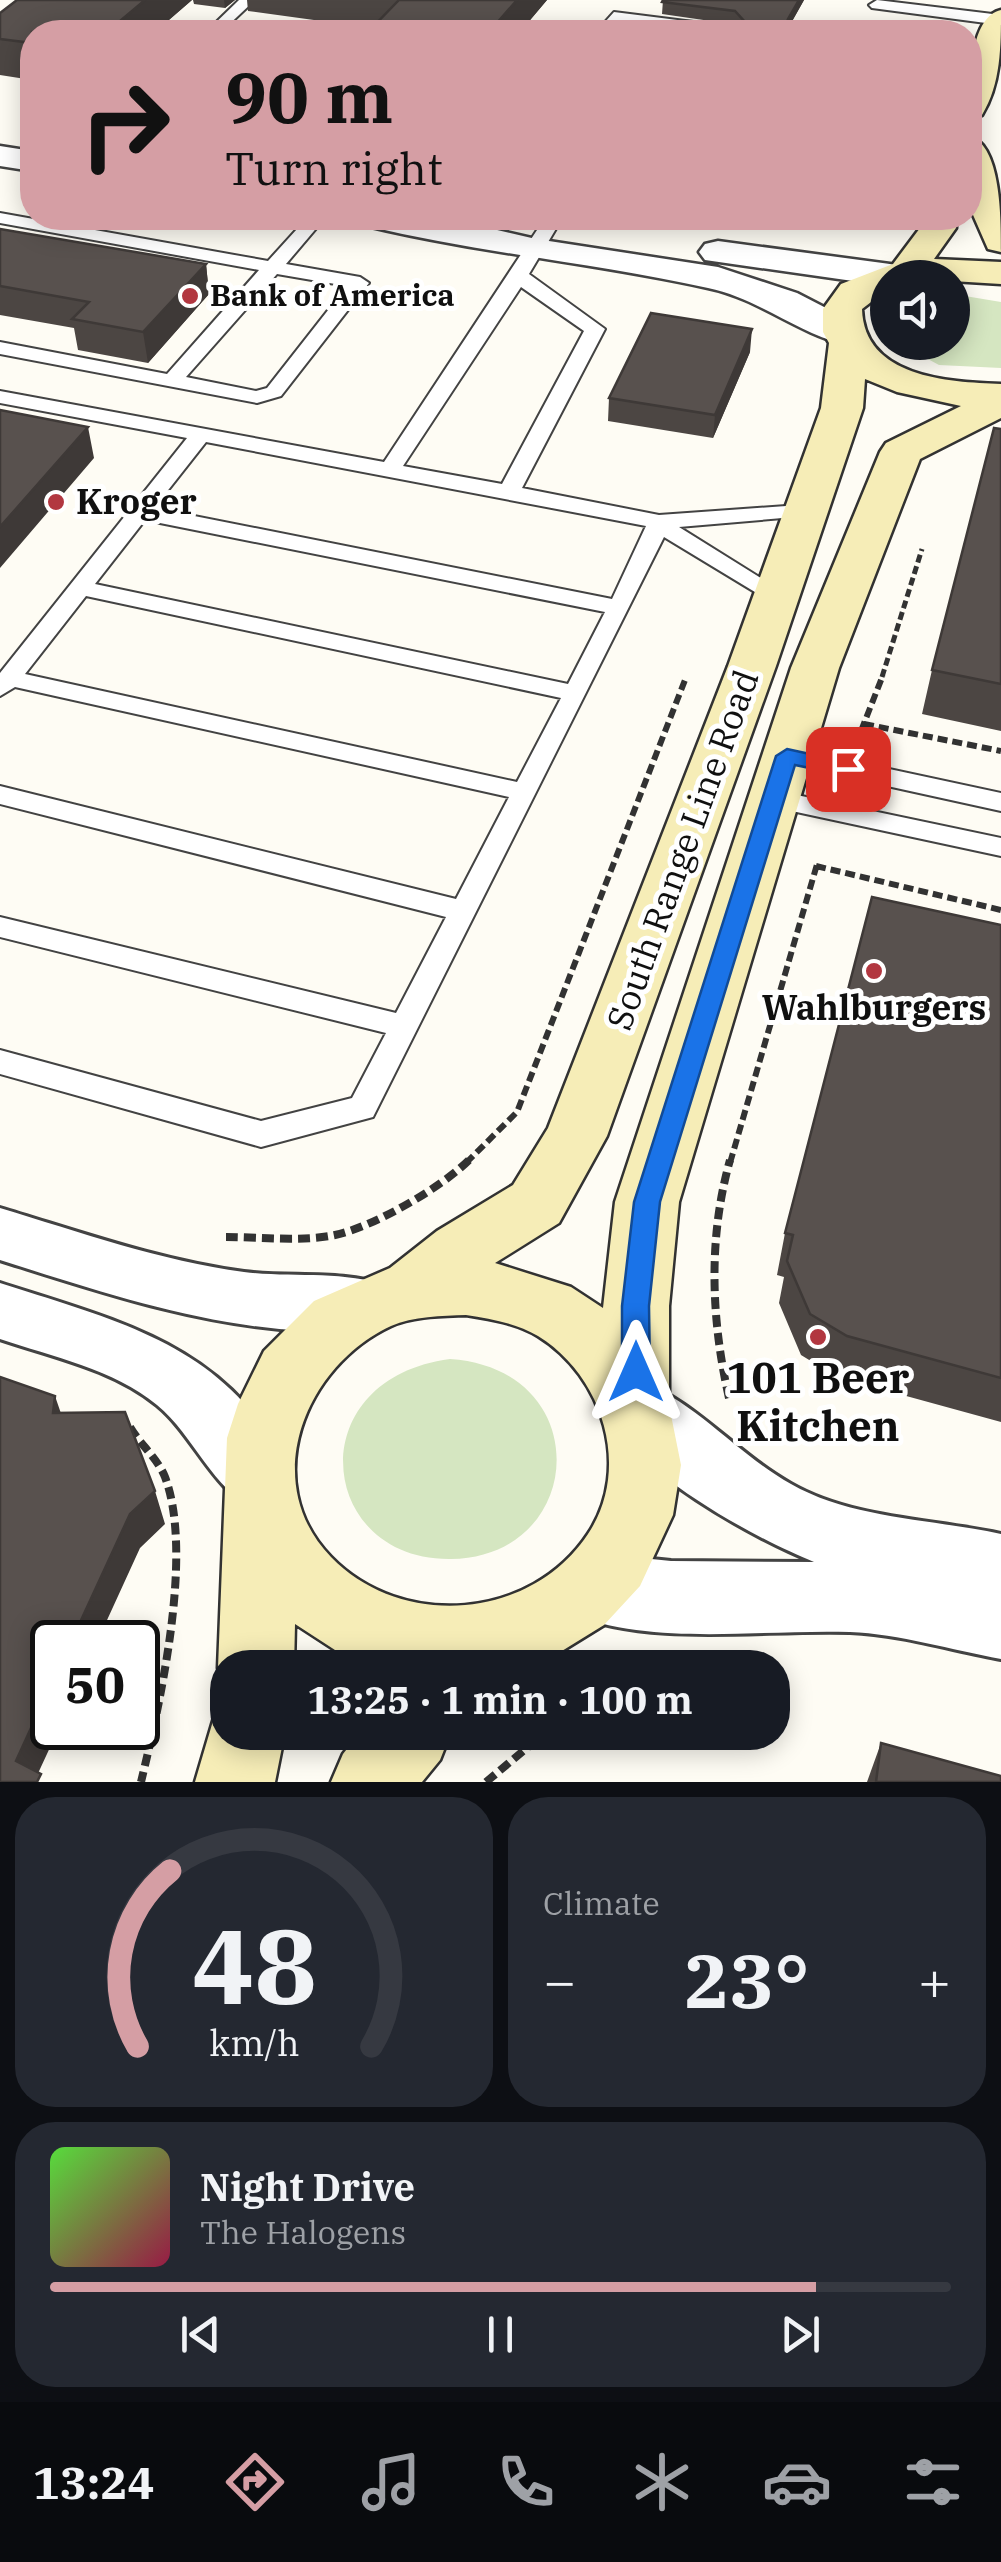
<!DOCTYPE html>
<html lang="en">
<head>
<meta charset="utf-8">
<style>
	body { margin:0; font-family:"IBM Plex Serif",serif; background:#242831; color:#f1f3f6; height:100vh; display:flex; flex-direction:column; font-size:38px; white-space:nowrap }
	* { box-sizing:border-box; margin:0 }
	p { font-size:32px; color:#9ea1a6 }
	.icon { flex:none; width:55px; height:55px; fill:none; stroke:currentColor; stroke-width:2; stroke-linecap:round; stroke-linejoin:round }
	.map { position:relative; height:1782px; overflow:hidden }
	.panel { display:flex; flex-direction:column; gap:15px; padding:15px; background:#0d0f14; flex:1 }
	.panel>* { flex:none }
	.hud { position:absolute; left:20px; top:20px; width:962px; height:210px; border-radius:40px; box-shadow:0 5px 25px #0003; background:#d59ea4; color:#111; overflow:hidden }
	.controls { position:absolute; left:870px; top:260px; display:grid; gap:20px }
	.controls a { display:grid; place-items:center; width:100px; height:100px; border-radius:50%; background:#171b24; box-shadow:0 5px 25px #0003; font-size:50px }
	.speed { position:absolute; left:30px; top:1620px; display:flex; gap:20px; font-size:50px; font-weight:700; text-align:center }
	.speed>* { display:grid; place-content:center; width:130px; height:130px; border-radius:50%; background:#171b24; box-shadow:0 5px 25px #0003; line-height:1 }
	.speed .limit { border:5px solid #111; border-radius:15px; background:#fff; color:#111 }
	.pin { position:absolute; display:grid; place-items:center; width:85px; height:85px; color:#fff; margin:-42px; border-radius:20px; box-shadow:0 5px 15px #0006 }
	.me { position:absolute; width:110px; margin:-55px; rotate:0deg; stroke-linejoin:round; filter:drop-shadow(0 0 8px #0008) }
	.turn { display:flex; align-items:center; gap:35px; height:210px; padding:0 40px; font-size:45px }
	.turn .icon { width:130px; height:130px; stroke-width:2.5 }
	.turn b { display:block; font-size:70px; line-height:85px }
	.big { font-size:75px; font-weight:800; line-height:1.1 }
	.panel .card { flex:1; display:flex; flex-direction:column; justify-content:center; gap:15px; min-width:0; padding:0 35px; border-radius:40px; background:#242831 }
	.panel .dial { align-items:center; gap:0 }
	.dial svg { height:260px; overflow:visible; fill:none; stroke:#363941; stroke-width:7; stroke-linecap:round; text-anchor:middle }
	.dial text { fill:#f1f3f6; stroke:none }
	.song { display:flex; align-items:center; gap:30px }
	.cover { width:120px; height:120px; border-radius:15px; background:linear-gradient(135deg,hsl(110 70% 55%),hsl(340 70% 35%)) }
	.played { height:10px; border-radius:5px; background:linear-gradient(90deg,#d59ea4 85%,#363941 85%) }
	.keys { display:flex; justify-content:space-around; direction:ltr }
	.heat { display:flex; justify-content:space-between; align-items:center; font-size:55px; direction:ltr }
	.panel .tiles { flex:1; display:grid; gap:15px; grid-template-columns:1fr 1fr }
	.card:last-child { grid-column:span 2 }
	.trip { position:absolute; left:210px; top:1650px; width:580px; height:100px; border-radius:40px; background:#171b24; box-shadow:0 5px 25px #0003; font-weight:800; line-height:100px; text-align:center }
	.dock { display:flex; height:160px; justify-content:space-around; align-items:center; background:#090b0e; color:#9ea1a6 }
	.dock .icon { width:70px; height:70px }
	.dock .active { color:#d59ea4 }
	.dock b { font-size:45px; color:#f1f3f6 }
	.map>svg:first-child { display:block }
	.green { fill:#d5e6c1 }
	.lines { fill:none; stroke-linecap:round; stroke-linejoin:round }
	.service-casing { stroke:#434343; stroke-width:4 }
	.minor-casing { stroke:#434343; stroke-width:6 }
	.tertiary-casing { stroke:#434343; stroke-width:5 }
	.secondary-casing { stroke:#323232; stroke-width:5 }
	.path-far3 { stroke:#323232; stroke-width:4; stroke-dasharray:6 2.5; stroke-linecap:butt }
	.path-far2 { stroke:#323232; stroke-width:5; stroke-dasharray:8 4; stroke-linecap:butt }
	.path-far1 { stroke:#323232; stroke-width:6; stroke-dasharray:10 5; stroke-linecap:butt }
	.path { stroke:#323232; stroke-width:8; stroke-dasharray:12 6; stroke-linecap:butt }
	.service { fill:#fff; fill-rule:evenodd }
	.minor { fill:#fff; fill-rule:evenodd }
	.tertiary { fill:#fff; fill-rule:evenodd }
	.secondary { fill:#f6edb7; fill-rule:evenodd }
	.wall { fill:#4c4643 }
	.shaded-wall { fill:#3e3937 }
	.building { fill:#58514e; stroke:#3e3937; stroke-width:2.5 }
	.route { fill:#1a73e8; stroke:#114b97; stroke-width:2.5 }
	.poi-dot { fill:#b23740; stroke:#fff; stroke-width:4 }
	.labels { text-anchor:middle; stroke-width:10; stroke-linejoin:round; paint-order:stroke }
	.far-poi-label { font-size:30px; font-weight:bold; fill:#101010; stroke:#fff; text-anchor:start }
	.poi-label { font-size:35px; font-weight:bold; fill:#101010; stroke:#fff; text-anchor:start }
	.street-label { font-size:35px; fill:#101010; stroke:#fff }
	.near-poi-label { font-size:42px; font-weight:bold; fill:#101010; stroke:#fff }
</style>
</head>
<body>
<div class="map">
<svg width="1001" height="1782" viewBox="0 0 1001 1782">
	<rect width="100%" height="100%" fill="#fefcf4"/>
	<path class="green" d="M953,294L1001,302V368L939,365L898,343L952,342Z
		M450,1359C597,1369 587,1557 451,1559C317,1561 298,1379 450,1359Z"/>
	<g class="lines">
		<g class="service-casing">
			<path id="service" d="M239,0H255L221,32H206Z
				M877,0L1001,15V25L872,8L869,5Z
				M614,12L733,27L741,32H700L618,22L610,32H596Z
				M0,213L268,261L307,218H325L286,264L360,277L369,283L281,396L257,403L0,354V342L167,374L259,270L0,223ZM277,274L347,286L267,388L256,391L186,377Z
				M548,222L557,227L529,274L605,329L522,488L659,515L814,504L817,509L806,516L679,527L788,595L784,600H768L664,537L373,1117L261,1147L0,1074V1050L261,1121L352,1098L386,1033L0,937V917L396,1013L446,917L0,804V786L456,899L509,797L15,687L0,696V673L187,438L0,403V391L384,462L539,227ZM521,287L584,331L502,484L403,466ZM206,442L646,526L612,599L154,508ZM145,520L605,612L568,684L95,584ZM86,596L561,698L517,782L25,674Z
				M787,747L1001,793V811L778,762L774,756L778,750Z
				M773,790L1001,838V856L764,805L760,799L764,793Z"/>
		</g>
		<g class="minor-casing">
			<path id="minor" d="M0,1208C80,1232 161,1261 244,1272C292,1278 342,1270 388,1286L397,1306L388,1326C360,1336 334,1332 305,1331C198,1325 101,1292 0,1260Z
				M0,1283C124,1323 234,1347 292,1478L282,1501L258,1510C213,1492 195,1436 157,1405C113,1369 53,1357 0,1339Z
				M638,1380C695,1401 737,1454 791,1484C852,1519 933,1519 1001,1534V1659C952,1650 899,1634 850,1632C759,1629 653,1647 568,1613L557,1588L568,1563L593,1553L671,1561L814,1562C752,1537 632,1471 605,1410L615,1389Z"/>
		</g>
		<g class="tertiary-casing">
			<path id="tertiary" d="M0,146L32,151V171L0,166Z
				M362,218H446L536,239L718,267L797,293L857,324L863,332L857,340L843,344C796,332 757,298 708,288C596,263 479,253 367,226Z
				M718,241L890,264L903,267L909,275L888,278V286L705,260L699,252L705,244Z"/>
		</g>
		<g class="secondary-casing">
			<path id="secondary" d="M1001,10C1001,46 1001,84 982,115L970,118C970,90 967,18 1001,10Z
				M970,136C1001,146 1001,217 1001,252L988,249L970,208Z
				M920,218H956V228L934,259L1001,262V284L952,281V278H888V289L862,309C864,377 947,382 1001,384V418L920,459L839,668L679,1202L669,1306V1405L681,1465L673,1515L640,1586L604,1625L557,1654L520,1668H374L335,1650L295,1624L294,1668H228V1692L218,1668L227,1438L238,1404L264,1351L314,1301L390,1268L437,1231L513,1185L548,1128L728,666L821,408L829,343L823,332V309L841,284L893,264L920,228ZM865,379L897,392L961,406L886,443L880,452L791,668L615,1202L603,1308L571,1287L495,1263L559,1223L607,1136L776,666L863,408ZM466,1315C491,1319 516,1323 538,1336C603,1376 632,1468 588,1534C531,1620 402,1630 331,1557C258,1482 305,1366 391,1326C413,1316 442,1316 466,1315Z
				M228,1700V1732H285L275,1782H195L218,1704Z
				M360,1732H451L440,1760L422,1782H331L343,1754Z"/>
		</g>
		<path class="path-far3" d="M855,218L886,224"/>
		<path class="path-far2" d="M882,677L922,549"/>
		<path class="path-far1" d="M864,724L1001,751
			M861,731L883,675
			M816,866L1001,910
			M466,1163L517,1112L685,680
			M730,1163L818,861"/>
		<path class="path" d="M226,1237C260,1237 301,1242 335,1235C373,1227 441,1188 469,1160
			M729,1398C711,1319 708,1238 730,1160
			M130,1427C140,1444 158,1459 165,1477C194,1554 160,1703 141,1782
			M486,1782L546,1732"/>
		<use href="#service" class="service"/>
		<use href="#minor" class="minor"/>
		<use href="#tertiary" class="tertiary"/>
		<use href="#secondary" class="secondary"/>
	</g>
	<path class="wall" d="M192,0L155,32H32V80L0,75V13Z
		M193,0H235L225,8L194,4Z
		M247,0H547L520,32L372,28L248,11Z
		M663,0H804L786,32L662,14Z
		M728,218H812L806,229Z
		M0,229L206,264L209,294L148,363L78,350L74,328L0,315Z
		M750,352L713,438L608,421L609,398Z
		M1001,429V731L922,714L932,670Z
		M1001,925V1422L837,1377L801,1355L779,1303L784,1277L777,1275L785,1233Z
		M881,1743L1001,1782H867Z"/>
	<path class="shaded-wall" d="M145,0H192L155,32H107Z
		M224,0H235L225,8Z
		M517,0H547L520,32H489Z
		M799,0H804L786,32H783L788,19Z
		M206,264L209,294L148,363L143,332Z
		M752,329L750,352L713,438L715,415Z
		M88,427L94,458L0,568V527Z
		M55,1396L67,1431L53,1413Z
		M155,1491L165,1524L140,1548L97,1642H71L130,1514Z
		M52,1682V1728H59L34,1782L16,1761Z"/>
	<path class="building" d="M17,0H145L107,32H32V43L0,39V13Z
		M399,0H517L489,32H368Z
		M663,0H799L788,19L783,32H679L687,21L745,22L735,11L662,2Z
		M0,229L206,264L143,332L72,319L89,302L0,286Z
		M651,313L752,329L715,415L609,398Z
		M0,410L88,427L0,527Z
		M994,428L1001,429V684L932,670Z
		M872,897L1001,925V1378L847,1336L810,1314L787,1261L793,1235L785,1233Z
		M0,1377L55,1396L53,1413L125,1412L155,1491L130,1514L71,1642H52V1682L16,1761L41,1774L37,1782H0Z
		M881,1743L1001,1776V1782H876Z"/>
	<path class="route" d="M787,749L856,764L859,769L848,776L795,765L660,1202L649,1306L650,1372L646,1381L636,1385L626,1381L622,1372V1306L634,1202L776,756Z"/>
	<g class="poi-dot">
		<circle cx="190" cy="296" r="10"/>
		<circle cx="56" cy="502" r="10"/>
		<circle cx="874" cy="971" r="10"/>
		<circle cx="818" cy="1337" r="10"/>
	</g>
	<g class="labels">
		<g class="far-poi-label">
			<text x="210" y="306">Bank of America</text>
		</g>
		<g class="poi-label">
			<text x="76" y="514">Kroger</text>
			<text x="874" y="1020" text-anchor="middle">Wahlburgers</text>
		</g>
		<g class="street-label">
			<text transform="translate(683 850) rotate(-70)" y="12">South Range Line Road</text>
		</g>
		<g class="near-poi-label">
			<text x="818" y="1393">101 Beer<tspan x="818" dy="48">Kitchen</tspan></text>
		</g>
	</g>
</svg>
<div class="controls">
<a><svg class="icon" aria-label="sound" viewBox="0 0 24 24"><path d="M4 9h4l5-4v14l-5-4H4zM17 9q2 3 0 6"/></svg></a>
</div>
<div class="speed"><div class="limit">50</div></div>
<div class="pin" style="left:848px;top:769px;background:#d93025"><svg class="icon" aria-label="arrive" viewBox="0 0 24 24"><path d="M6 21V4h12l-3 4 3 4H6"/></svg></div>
<svg class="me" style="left:636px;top:1372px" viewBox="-20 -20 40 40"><path d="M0-17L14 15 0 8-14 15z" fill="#1a73e8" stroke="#fff" stroke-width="4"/></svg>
<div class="trip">13:25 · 1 min · 100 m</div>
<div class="hud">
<div class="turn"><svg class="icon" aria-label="right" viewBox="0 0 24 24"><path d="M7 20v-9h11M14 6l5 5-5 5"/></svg><div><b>90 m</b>Turn right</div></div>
</div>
</div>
<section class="panel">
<div class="tiles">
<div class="card dial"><svg viewBox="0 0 100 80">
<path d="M14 69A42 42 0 1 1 86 69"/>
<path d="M14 69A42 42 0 0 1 24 15" stroke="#d59ea4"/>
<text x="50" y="56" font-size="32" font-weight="700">48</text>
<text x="50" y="72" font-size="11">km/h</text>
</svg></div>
<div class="card"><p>Climate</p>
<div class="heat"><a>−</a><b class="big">23°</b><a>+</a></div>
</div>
<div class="card">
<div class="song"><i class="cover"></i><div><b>Night Drive</b><p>The Halogens</p></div></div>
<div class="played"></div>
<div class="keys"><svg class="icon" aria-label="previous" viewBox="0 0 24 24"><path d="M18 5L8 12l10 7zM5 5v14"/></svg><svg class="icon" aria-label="pause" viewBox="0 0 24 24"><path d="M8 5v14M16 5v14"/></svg><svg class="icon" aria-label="next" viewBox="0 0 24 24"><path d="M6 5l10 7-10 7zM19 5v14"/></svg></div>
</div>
</div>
</section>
<nav class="dock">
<b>13:24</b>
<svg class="icon active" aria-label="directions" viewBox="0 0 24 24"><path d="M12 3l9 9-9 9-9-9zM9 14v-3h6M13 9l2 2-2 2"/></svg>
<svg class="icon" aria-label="music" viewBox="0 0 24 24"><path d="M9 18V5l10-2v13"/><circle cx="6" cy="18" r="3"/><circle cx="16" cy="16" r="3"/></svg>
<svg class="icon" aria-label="phone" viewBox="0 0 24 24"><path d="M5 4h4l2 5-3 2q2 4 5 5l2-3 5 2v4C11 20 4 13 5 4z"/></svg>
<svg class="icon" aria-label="climate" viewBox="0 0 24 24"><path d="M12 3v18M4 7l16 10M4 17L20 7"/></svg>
<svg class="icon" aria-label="car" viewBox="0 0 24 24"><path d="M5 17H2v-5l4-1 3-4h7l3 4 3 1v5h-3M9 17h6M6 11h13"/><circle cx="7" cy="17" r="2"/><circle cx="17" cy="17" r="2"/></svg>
<svg class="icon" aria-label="filters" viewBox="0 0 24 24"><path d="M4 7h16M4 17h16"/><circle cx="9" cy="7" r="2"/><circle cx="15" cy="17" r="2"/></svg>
</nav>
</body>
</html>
